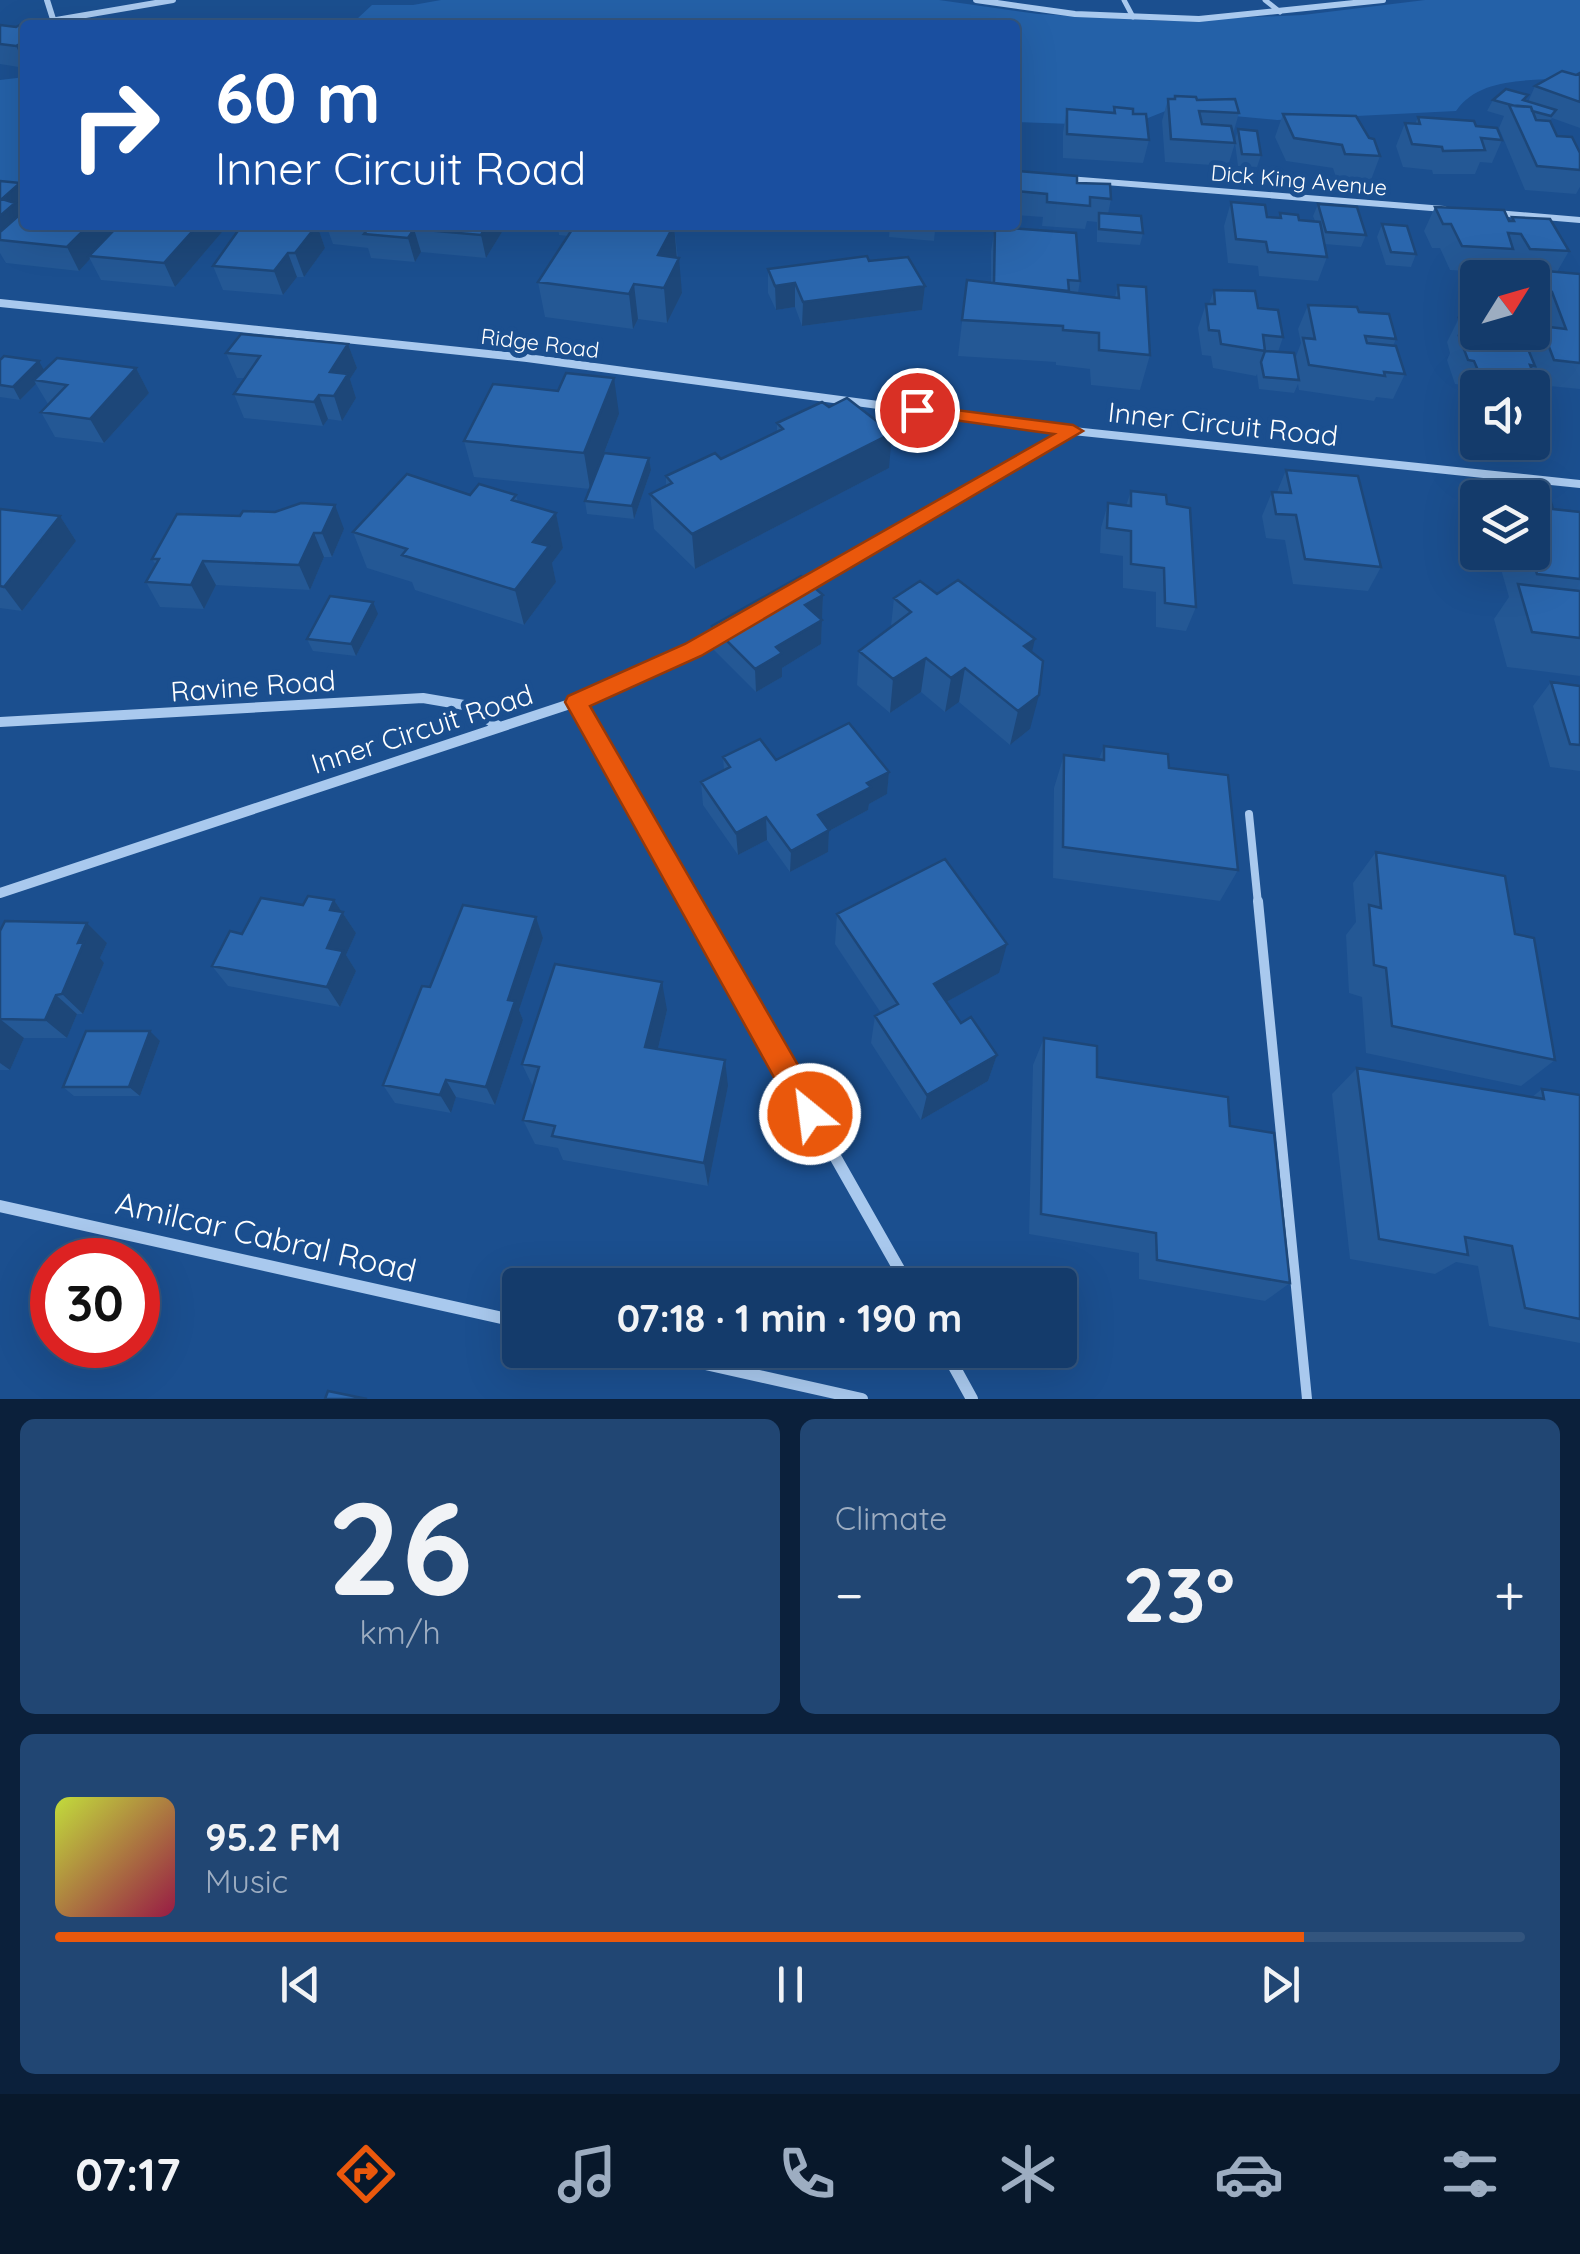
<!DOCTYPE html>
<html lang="en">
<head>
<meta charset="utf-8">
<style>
	body { margin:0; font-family:Quicksand,sans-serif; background:#214673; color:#f1f3f6; height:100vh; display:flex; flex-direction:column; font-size:38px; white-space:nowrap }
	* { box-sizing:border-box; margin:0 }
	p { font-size:32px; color:#9dadc1 }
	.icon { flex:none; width:55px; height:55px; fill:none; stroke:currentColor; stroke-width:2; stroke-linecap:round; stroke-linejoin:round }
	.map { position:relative; height:1399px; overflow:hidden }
	.drawer { display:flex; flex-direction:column; gap:20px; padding:20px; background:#0b203b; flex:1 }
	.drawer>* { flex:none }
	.guide { position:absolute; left:20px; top:20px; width:1000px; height:210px; border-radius:10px; box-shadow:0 10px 40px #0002,0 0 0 2px #33557e; background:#1a4fa0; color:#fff; overflow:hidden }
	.needle { width:65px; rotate:53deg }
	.tools { position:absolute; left:1460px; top:260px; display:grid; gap:20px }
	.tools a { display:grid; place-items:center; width:90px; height:90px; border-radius:10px; background:#143b6b; box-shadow:0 10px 40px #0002,0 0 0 2px #33557e; font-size:50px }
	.speed { position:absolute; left:30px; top:1238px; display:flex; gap:20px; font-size:50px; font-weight:700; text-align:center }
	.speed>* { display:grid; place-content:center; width:130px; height:130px; border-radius:50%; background:#143b6b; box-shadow:0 10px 40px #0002,0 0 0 2px #33557e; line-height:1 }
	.speed .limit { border:15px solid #d22; background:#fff; color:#111 }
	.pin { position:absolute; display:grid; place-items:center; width:85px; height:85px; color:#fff; margin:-42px; border:5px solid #fff; border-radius:50%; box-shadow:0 2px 10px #0007 }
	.me { position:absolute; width:110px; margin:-55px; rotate:331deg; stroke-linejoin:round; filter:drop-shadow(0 0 8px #0008) }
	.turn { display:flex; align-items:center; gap:35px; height:210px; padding:0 30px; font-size:45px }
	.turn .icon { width:130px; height:130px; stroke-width:2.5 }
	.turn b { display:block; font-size:70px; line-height:85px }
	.big { font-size:75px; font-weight:700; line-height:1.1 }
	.drawer .widget { flex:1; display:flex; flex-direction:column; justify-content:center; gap:15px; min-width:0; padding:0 35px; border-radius:15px; background:#214673 }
	.drawer .dial { align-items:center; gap:0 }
	.dial b { font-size:130px; line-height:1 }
	.song { display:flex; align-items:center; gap:30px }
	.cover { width:120px; height:120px; border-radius:15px; background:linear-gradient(135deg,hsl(70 70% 55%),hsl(340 70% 35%)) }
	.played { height:10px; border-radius:5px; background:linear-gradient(90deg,#ea580c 85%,#33557e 85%) }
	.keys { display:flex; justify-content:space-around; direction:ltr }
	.heat { display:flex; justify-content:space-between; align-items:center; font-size:55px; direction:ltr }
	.drawer .tiles { flex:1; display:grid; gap:20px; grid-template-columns:1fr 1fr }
	.widget:last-child { grid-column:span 2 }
	.trip { position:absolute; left:502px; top:1268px; width:575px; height:100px; border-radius:10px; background:#143b6b; box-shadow:0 10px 40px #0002,0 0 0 2px #33557e; font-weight:700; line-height:100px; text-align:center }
	.tabs { display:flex; height:160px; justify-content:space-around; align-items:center; background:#08182b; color:#9dadc1 }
	.tabs .icon { width:70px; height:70px }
	.tabs .on { color:#ea580c }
	.tabs b { font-size:45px; color:#f1f3f6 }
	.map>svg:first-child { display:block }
	.green { fill:#2461a8 }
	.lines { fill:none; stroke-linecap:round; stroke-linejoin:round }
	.lane-far2 { stroke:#a9c9ee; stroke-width:5 }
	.lane-far1 { stroke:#a9c9ee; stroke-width:8 }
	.lane { stroke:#a9c9ee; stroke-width:10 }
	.street-far3 { stroke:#a9c9ee; stroke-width:6 }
	.street-far2 { stroke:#a9c9ee; stroke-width:8 }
	.street-far1 { stroke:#a9c9ee; stroke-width:10 }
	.street { stroke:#a9c9ee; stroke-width:12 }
	.wall { fill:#245895 }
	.shaded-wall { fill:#1d4779 }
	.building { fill:#2a66ad; stroke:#1d4779; stroke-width:2.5 }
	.route { fill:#ea580c; stroke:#983908; stroke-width:2.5 }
	.labels { text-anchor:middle; stroke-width:10; stroke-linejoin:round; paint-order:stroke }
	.far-street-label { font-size:22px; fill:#fff; stroke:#1b4f8f }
	.street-label { font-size:28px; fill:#fff; stroke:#1b4f8f }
	.near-street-label { font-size:32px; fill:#fff; stroke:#1b4f8f }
</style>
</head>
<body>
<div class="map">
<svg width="1580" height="1399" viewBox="0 0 1580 1399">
	<rect width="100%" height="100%" fill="#1b4f8f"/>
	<path class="green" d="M441,0H939L1038,14L1165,21L1303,15L1425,0H1580V76C1538,83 1482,73 1456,111L1277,120L1168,110L1128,126L1015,122V25H367L358,18L372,5H413Z
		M25,77V186L0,190V80Z"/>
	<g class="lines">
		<path class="lane-far2" d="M1124,0L1133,17
			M1265,0L1280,12"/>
		<path class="lane-far1" d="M1249,814L1258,904"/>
		<path class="lane" d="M1258,901L1307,1399"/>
		<path class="street-far3" d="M47,0L53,19
			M976,0L1075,14L1199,19L1383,0
			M27,25L173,0
			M1068,179L1444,209
			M1496,213L1580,220"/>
		<path class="street-far2" d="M0,303L527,358L1073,431L1580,484
			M916,522L1072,432"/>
		<path class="street-far1" d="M801,588L920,519
			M576,702L691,904
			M0,722L423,698L464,705L500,727
			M0,893L576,702L721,633"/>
		<path class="street" d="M690,901L908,1285
			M0,1206L520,1322
			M643,1350L862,1399
			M945,1350L972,1399"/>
	</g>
	<path class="wall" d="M0,25L16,27L25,25V68L0,64Z
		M1580,73V128L1552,118L1550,121L1557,136L1580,153V187L1576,194L1525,190L1499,128L1504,116L1487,111L1493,100L1528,102L1535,86Z
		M1175,96L1239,113L1233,134L1235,141L1238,129L1261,155L1257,167L1238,166L1235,143L1228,166L1165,162L1162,121L1168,99H1174Z
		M1114,107L1133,114L1149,140L1143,163L1063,158V132L1067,109L1113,112Z
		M1283,114L1380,156L1371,180L1336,177L1333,168L1286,161L1275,137Z
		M1418,117L1476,126L1502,140L1492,163L1480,162L1475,174H1433L1432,170L1403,167L1396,146L1405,123L1415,124Z
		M1015,178L1077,183L1111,199L1108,214L1143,233L1140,245L1097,242V222L1087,221L1085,229L1042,226L1043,217L1015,215Z
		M0,181L20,183L25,192V225H228L175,287L101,280L90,259L79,271L6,263L0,253Z
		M1231,202L1267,217L1279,218L1280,213L1299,220L1315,221L1313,216L1318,204L1366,235L1361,247L1324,244L1327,257L1318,281L1259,276L1258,266L1228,263L1224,226Z
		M1435,207L1509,221L1512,217L1569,251L1557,272L1580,274V389L1539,385L1533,368L1532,371L1536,380L1531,388H1478V400L1467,399L1462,385L1455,384L1447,360L1450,353L1447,342L1459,318L1528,350L1542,326L1538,316L1532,311V278H1519L1521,273H1517L1509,258L1501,273L1450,270L1440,248H1432L1424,231Z
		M1382,224L1416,254L1411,267L1386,265L1377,237Z
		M317,225L325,248L304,277H297L283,295L223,290L213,266Z
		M326,225H500L502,232L486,258L421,252L415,262L371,258L368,248L333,244Z
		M558,225H674L682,293L667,323L638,319L633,329L545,317L538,282L568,236L559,235Z
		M890,225H942V232L935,231L934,241L889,237Z
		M995,227L1080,281L1078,293L1115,297L1118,285L1150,355L1140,390L1091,385L1090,369L1056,365V362L958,356L967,280L991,283V251Z
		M869,261L925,286L922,310L802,326L795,307L776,310L768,293V269Z
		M1214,290L1258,308L1283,337L1278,352L1295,359L1301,343L1298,329L1308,305L1359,312L1396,339L1393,346L1405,374L1393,399L1376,397L1374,401L1299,390L1298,384L1294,393L1259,389L1257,374L1256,376L1213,368L1211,356L1202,355L1198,328L1206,304H1209Z
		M348,344L357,368L350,379L356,398L342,421L328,419L323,426L244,418L234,394L245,378H237L226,353Z
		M0,360L44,371L136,368L149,393L104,443L55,437L41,412L48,404L36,384L20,400L0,397Z
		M619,414L601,461L649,458L651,470L634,519L587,514L585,501L590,489L474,477L464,441Z
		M777,423L889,468L695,569L654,529L650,494L666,485V476L721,459L777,432Z
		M1286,470L1381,567L1368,591L1293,584L1285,540L1266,538L1262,516L1272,492H1277Z
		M1131,491L1167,504L1196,607L1186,631L1156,627V592L1123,588V556L1100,553L1101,528L1108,503L1126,506Z
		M470,495H516L518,502L556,513L563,548L552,563L556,582L524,625L415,590L412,582L367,568L353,532Z
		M1512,495L1550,499L1553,509L1580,512V676L1507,667L1494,619L1509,597L1496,552H1532V498H1510Z
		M0,509L60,516L76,541L22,611L0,608Z
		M177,514L344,529L332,557H324L310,590L216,585L204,609L160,607L146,582L156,565L152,559Z
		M937,594L1032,652L1030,729L1010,745L959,702L945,712L921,692L890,713L857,685L859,651L891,626L894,598Z
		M823,595L821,644L782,668V677L756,692L714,650L712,626Z
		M378,614L356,656L313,651L307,639Z
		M1551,682L1580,686V771L1550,767L1533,706Z
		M1104,746L1169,768L1238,870L1220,901L1053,878L1054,788L1064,755L1099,759Z
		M723,757L776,760L889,772L887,794L869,804L868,810L829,831L828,852L790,872L767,840L738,855L703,805L701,782L724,770Z
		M1376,852L1515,934L1555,1060L1521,1086L1366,1053L1362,997L1349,993L1346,935L1356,922L1353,883Z
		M334,900L356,933L346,955L356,971L340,1007L228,986L212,966L242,934L303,905Z
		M837,914L999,973L946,1002L961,1023L997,1055L988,1081L921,1120L871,1043L875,1016L881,1013L835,944Z
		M536,917L543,938L519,1010L523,1020L495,1105L456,1097L451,1113L395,1103L383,1085L430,987Z
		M87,923L107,943L100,958L104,963L83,1014H77L67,1038H24L10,1070H0V931Z
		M667,1010L658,1049L728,1086L708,1186L563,1160L558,1148L535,1144L523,1120L533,1087L522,1064Z
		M1044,1038L1097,1077L1230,1126L1290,1283L1265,1301L1139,1279V1253L1029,1234L1033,1065Z
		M160,1041L140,1096H74L63,1087Z
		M1357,1068L1532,1097L1542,1089L1580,1095V1343L1489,1326L1478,1266L1456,1262L1435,1274L1350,1259L1332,1094Z"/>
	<path class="shaded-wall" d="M25,41V65L16,46Z
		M20,183L25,192V213L0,240V216L2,199Z
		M89,225H125L89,256L90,259L79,271L67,247Z
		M198,225H228L175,287L164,263Z
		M317,225L325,248L304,277L295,253Z
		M487,225H500L502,232L486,258L481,235Z
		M674,225L677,260L661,290L658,255Z
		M414,229L421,252L415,262L408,238Z
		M288,253L297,277L283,295L274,271Z
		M679,258L682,293L667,323L664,288Z
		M795,283V307L776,310L775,286Z
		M634,284L638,319L633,329L629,294Z
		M925,286L922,310L802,326L803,302Z
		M348,344L357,368L350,379L356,398L342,421L334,396L330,372Z
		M39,361L46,374L34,380L36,384L20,400L13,387Z
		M136,368L149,393L104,443L90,419Z
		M614,378L619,414L590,489L584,453Z
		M319,395L328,419L323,426L314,402Z
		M892,433L889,468L695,569L692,534Z
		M649,458L651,470L634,519L632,506Z
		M335,505L344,529L332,557L322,533Z
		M556,513L563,548L552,563L556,582L524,625L515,590L533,542Z
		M60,516L76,541L22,611L4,587Z
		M314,533L324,557L310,590L299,565Z
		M203,561L216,585L204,609L191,585Z
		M823,595L822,619L805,605Z
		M373,602L378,614L356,656L351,644Z
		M822,620L821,644L782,668V677L756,692L755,669L776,647Z
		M1035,639L1027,673L1024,646Z
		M926,658L921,692L890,713L893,679Z
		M965,668L959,702L945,712L951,678Z
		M1039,695L1030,729L1010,745L1018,711Z
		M889,772L887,794L869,804L868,810L829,831L828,852L790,872L791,851L818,815L867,783Z
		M766,817L767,840L738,855L736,833Z
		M334,900L356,933L346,955L356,971L340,1007L327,987V948L330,910Z
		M536,917L543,938L519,1010L523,1020L495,1105L486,1087L508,1000Z
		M87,923L107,943L100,958L104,963L83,1014L62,994L78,943Z
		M1007,944L999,973L928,1012L934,984Z
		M662,982L667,1010L652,1074L645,1047Z
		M56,995L77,1014L67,1038L45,1020Z
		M0,1019L24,1038L10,1070L0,1063Z
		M150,1031L160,1041L140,1096L129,1087Z
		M997,1055L988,1081L921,1120L927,1095Z
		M725,1060L728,1086L708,1186L704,1163Z
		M446,1080L456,1097L451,1113L440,1095Z"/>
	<path class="building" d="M25,22L47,25H25V41L16,46L0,44V25L16,27Z
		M1562,71L1576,75L1580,73V102L1535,86Z
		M1506,89L1528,95L1523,100L1556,110L1551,116L1532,111L1531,107L1515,106L1493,100Z
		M1175,96L1196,97L1197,100L1235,99L1239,113L1199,111L1202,124L1231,126L1235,143L1171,139L1168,99H1175Z
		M1509,105L1531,107L1536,120L1550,121L1557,136L1572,137L1580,153V170L1537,166Z
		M1114,107L1133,109V114H1146L1149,140L1067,134V109L1115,113Z
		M1283,114L1356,116L1369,138L1374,139L1380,156L1345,154L1342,145L1294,138Z
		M1418,117L1474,121L1476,126L1497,128L1502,140L1481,138L1485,150L1443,151L1442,147L1412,144L1405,123L1420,124Z
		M1238,129L1257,131L1261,155L1242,154Z
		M1018,171L1077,176V183L1110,184L1111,199L1090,197V206L1047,202V194L1015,191V178H1017Z
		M0,181L20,183L2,199L15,203L0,216Z
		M1231,202L1265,205L1267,217L1281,218L1280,213L1298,215L1299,220L1320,222L1327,257L1268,252L1266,242L1236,239Z
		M1318,204L1357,207L1366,235L1326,232Z
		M1435,207L1504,210L1509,221H1514L1512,217L1550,219L1569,251L1530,249L1521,234L1508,233L1513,249L1462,246L1451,224H1443Z
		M25,210V225H89L67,247L0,240V232Z
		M1099,213L1141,216L1143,233L1099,229Z
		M1382,224L1407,226L1416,254L1391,252Z
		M119,225H198L164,263L89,256Z
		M242,225H317L295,253H288L274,271L213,266Z
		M371,225H487L481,235L414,229L408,238L364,234Z
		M575,225H674L658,255L679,258L664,288L634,284L629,294L538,282Z
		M995,227L1076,233L1080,281L1068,280L1069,291L994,283Z
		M867,256L869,261L908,257L925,286L803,302L795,283L775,286L768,269Z
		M1523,269L1580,274V363L1554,360L1541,326L1566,329L1552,292L1547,287L1532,285V278H1527Z
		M967,280L1119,298L1118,285L1146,287L1150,355L1099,350V333L1063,330V326L962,320Z
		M1214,290L1255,291L1258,308L1278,310L1283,337L1263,335L1265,351L1221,344L1219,331L1209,330L1206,304H1215Z
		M1308,305L1357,307L1359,312L1389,314L1396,339L1365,336L1367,343L1396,346L1405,374L1384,372L1385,376L1309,365L1303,338L1315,339Z
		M1459,318L1478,319V332H1521L1535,366L1530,365L1536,380L1480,375L1474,361L1468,360L1459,336H1466Z
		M241,334L348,344L330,372L348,374L334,396L319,395L314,402L234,394L260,356L226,353Z
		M1265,351L1294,353L1299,380L1264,377L1261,362Z
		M4,356L39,361L13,387L0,385V360Z
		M57,358L136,368L90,419L41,412L67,385L34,380Z
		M566,373L614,378L584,453L464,441L493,384L558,391Z
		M847,398L892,433L692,534L650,494L672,483L666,476L715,453L721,459L783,429L777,423L822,402L829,407Z
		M604,453L649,458L632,506L585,501Z
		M1286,470L1358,476L1381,567L1305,559L1296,515L1276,514L1272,492L1291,493Z
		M407,474L470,495L479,484L516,495L512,500L556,513L533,542L549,546L515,590L402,555L407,549L353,532Z
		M1131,491L1166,495L1167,504L1190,508L1196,607L1165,603L1164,568L1131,564V531L1107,528L1108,503L1131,506Z
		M1512,495L1550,499L1553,509L1580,512V579L1537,574L1530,552H1532V498H1513Z
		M301,503L335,505L322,533H314L299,565L203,561L191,585L146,582L159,559H152L177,514L240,516L243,511L275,512Z
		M0,509L60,516L4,587L0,586Z
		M801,576L823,595L805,605L822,620L776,647L782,653L755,669L712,626Z
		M958,580L1035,639L1024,646L1043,661L1039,695L1018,711L965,668L951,678L926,658L893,679L859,651L911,612L894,598L920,581L937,594Z
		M1518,584L1580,591V638L1532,632Z
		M330,596L373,602L351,644L307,639Z
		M1551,682L1580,686V745L1570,744Z
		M849,723L889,772L867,783L871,787L818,815L829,830L791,851L766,817L736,833L701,782L730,767L723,757L760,739L776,760Z
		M1104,746L1168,754L1169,768L1228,775L1238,870L1063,847L1064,755L1104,760Z
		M1376,852L1505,876L1515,934L1534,938L1555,1060L1392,1026L1386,968L1374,965L1369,905L1381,908Z
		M945,859L1007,944L934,984L961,1023L971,1017L997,1055L927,1095L875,1016L898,1004L837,914Z
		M308,896L334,900L330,910L343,912L327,948L343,951L327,987L212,966L230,931L242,934L261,898L303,905Z
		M463,905L536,917L508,1000L515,1001L486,1087L446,1080L440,1095L383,1085L422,986L430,987Z
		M5,921L87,923L78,943L84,942L62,994L56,995L45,1020L0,1019V931Z
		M555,964L662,982L645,1047L725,1060L704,1163L552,1136L555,1126L523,1120L539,1067L522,1064Z
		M86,1031H150L129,1087H63Z
		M1044,1038L1097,1046V1077L1228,1097L1230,1126L1274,1133L1290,1283L1157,1260L1156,1233L1041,1214Z
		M1357,1068L1544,1099L1542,1089L1580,1095V1319L1525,1308L1512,1246L1465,1237L1468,1255L1379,1239Z
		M328,1391L367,1399H325Z"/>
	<path class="route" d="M917,405L1073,425L1083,431L701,656L590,706L820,1103L825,1114L820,1124L810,1128L800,1124L565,702L568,696L685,644L1054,434L911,414V406Z"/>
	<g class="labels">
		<g class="far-street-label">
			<text transform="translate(1299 180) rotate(5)" y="8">Dick King Avenue</text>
			<text transform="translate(540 343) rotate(7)" y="8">Ridge Road</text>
		</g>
		<g class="street-label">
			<text transform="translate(1223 424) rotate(6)" y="10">Inner Circuit Road</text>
			<text transform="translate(253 686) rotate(-4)" y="10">Ravine Road</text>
			<text transform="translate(422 729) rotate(-18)" y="10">Inner Circuit Road</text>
		</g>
		<g class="near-street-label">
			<text transform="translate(266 1237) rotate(13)" y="11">Amilcar Cabral Road</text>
		</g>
	</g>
</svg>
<div class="tools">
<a><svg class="needle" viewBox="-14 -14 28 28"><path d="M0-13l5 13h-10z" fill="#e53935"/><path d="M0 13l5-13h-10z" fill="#9dadc1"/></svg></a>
<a><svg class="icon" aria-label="sound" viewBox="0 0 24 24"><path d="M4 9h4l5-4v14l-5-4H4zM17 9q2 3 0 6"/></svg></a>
<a><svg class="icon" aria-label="layers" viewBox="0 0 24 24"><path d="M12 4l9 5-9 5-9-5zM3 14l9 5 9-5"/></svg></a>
</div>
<div class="speed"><div class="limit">30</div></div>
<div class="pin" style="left:917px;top:410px;background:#d93025"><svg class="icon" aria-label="arrive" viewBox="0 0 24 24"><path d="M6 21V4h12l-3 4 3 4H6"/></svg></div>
<svg class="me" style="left:810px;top:1114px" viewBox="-20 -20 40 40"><circle r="17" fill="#ea580c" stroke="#fff" stroke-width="3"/><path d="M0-11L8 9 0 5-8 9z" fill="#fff"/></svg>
<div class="trip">07:18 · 1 min · 190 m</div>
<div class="guide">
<div class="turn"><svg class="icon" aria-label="right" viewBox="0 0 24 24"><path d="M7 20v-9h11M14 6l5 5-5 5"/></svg><div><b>60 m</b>Inner Circuit Road</div></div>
</div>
</div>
<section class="drawer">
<div class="tiles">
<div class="widget dial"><b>26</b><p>km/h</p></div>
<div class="widget"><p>Climate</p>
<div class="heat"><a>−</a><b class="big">23°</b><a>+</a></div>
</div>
<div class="widget">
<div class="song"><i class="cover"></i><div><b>95.2 FM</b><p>Music</p></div></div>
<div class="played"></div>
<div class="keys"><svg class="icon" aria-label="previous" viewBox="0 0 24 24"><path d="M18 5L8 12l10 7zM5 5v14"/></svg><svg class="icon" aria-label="pause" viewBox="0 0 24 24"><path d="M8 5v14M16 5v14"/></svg><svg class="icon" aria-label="next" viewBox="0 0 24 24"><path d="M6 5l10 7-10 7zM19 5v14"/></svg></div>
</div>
</div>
</section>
<nav class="tabs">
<b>07:17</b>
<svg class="icon on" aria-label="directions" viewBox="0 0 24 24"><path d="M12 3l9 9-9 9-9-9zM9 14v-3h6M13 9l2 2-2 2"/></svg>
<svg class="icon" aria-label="music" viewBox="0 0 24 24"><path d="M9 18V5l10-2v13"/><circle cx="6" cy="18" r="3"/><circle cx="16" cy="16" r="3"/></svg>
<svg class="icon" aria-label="phone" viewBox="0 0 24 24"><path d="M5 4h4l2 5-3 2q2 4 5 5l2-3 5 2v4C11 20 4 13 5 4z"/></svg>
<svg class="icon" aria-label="climate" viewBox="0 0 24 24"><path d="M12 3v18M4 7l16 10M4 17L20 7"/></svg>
<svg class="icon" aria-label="car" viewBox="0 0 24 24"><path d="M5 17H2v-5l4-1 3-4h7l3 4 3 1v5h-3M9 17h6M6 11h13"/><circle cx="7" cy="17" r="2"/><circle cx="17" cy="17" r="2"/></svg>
<svg class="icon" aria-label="filters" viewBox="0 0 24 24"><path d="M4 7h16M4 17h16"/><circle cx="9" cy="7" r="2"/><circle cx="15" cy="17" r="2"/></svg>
</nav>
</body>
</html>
